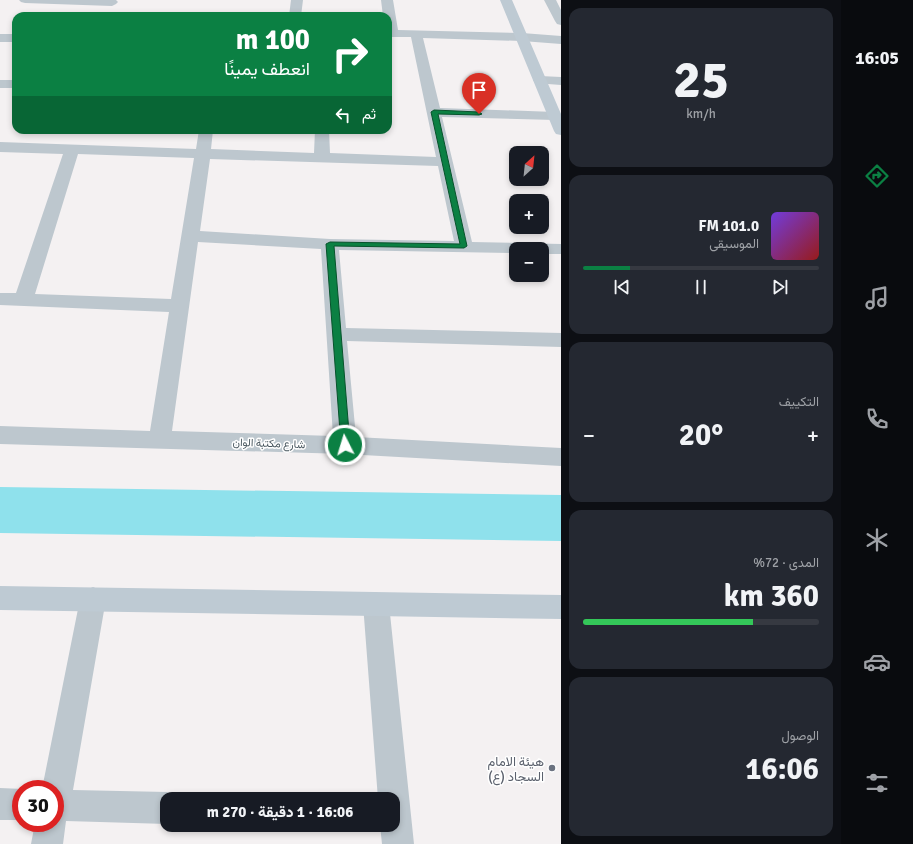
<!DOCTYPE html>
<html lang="ar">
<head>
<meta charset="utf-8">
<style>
	body { margin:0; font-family:Signika,Vazirmatn,sans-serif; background:#242831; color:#f1f3f6; direction:rtl; height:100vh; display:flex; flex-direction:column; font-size:15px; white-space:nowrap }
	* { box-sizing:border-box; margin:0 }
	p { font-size:13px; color:#9ea1a6 }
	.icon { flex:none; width:22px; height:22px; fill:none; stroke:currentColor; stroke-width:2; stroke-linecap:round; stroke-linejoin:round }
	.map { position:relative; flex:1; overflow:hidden; direction:ltr }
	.panel { display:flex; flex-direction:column; gap:8px; padding:8px; background:#0d0f14; width:280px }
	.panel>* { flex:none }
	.top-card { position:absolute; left:12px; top:12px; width:380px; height:122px; border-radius:12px; box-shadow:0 2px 6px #0003; direction:rtl; background:#0b8043; color:#fff; overflow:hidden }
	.needle { width:26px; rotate:27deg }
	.buttons { position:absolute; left:509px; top:146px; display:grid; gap:8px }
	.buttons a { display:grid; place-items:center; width:40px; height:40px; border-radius:8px; background:#171b24; box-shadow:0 2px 6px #0003; font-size:20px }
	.speed { position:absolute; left:12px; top:780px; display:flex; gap:8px; font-size:20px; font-weight:700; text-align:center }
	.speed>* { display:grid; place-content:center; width:52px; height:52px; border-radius:50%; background:#171b24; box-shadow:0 2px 6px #0003; line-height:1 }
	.speed .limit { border:6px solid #d22; background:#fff; color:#111 }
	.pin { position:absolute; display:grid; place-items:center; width:34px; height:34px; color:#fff; margin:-41px -17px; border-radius:50% 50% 50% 0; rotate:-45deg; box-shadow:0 0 4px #0007 }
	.pin .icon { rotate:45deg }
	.me { position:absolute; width:44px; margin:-22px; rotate:355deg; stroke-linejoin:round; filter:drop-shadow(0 0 3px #0008) }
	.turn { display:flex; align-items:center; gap:14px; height:84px; padding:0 16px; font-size:18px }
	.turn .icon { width:52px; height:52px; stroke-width:2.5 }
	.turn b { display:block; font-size:28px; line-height:34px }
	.then { display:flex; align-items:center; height:38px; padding:0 16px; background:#0003; gap:8px; font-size:15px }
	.big { font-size:30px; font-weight:800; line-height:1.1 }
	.panel .card { flex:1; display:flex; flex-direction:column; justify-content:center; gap:6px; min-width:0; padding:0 14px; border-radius:12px; background:#242831 }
	.panel .dial { align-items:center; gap:0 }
	.dial b { font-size:52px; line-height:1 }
	.song { display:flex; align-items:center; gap:12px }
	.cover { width:48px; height:48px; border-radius:6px; background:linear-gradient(135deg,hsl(260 70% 55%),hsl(0 70% 35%)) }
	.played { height:4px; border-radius:2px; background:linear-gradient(90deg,#0b8043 20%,#363941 20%) }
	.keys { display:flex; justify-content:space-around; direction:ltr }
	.heat { display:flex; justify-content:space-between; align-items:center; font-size:22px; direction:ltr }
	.charge { height:6px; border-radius:3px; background:linear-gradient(90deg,#34c759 72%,#363941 0) }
	.trip { position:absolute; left:160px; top:792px; width:240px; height:40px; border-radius:12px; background:#171b24; box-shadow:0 2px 6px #0003; font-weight:800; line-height:40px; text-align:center; direction:rtl }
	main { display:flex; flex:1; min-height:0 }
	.menu { display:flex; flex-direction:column; width:72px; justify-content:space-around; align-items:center; background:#090b0e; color:#9ea1a6 }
	.menu .icon { width:28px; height:28px }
	.menu .selected { color:#0b8043 }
	.menu b { font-size:18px; color:#f1f3f6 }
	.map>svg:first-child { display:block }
	.water { fill:#8fe1ec }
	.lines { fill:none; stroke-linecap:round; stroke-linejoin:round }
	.street { fill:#bdc7ce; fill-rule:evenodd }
	.secondary { fill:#becad3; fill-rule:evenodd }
	.route { fill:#0b8043; stroke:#07532c }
	.worship-dot { fill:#6b7280; stroke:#fff; stroke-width:1.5 }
	.labels { text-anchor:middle; stroke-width:3; stroke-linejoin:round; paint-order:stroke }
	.street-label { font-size:11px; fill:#49575f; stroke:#fff }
	.near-worship-label { font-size:13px; fill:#5b616d; stroke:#fff; text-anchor:end }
</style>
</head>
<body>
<main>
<nav class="menu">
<b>16:05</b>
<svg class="icon selected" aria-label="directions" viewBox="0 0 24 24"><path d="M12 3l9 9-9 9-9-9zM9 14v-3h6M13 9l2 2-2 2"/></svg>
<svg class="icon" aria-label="music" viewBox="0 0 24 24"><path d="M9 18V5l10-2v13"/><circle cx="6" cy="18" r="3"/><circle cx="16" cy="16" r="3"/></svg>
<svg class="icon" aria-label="phone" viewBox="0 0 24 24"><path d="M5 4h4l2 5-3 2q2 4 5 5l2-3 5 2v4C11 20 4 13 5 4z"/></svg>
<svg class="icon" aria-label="climate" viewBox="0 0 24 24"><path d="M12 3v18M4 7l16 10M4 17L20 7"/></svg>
<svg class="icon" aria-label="car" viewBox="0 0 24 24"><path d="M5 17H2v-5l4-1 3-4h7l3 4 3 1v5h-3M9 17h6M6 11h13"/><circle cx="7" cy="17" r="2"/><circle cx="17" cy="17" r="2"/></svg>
<svg class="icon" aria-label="filters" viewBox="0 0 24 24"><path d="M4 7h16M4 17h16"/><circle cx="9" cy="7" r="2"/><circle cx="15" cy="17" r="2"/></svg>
</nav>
<section class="panel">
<div class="card dial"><b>25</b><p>km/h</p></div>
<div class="card">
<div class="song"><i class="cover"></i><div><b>101.0 FM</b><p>الموسيقى</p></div></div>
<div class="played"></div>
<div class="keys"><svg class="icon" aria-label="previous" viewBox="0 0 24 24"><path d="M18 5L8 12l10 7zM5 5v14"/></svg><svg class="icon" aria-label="pause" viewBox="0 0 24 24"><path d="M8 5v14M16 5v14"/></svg><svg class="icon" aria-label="next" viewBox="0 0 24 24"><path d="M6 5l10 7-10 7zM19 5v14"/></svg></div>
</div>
<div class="card"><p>التكييف</p>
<div class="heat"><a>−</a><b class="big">20°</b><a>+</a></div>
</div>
<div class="card"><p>المدى · 72%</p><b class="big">360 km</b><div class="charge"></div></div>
<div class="card"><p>الوصول</p><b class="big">16:06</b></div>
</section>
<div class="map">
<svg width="561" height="844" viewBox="0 0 561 844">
	<rect width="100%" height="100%" fill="#f4f1f2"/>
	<path class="water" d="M0,487L561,495V541L0,533Z"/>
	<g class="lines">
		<path class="street" d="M19,0H116L118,2L116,4L112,6L25,3L21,2Z
			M291,0H303L301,16H289Z
			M381,0H393L398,30L522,33L561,36V44L522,41L423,38L440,108L555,112L561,114L560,119L555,120L442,117L472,242L561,244V254H542V249H516V253L339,250L346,328L561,333V347L347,341L356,437L561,448V466L345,454L0,444V426L150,431L169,312L0,305V293H16L63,154L0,152V142L196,149L199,130H213L211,149L314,153L315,130H329L330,153L436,157L411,37H388V16H383ZM78,154L194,158L171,299L35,294ZM210,159L438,166L454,241L330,239L200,231ZM198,242L321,249L333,436L172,431Z
			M544,0H556L561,10V25L557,24L555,21Z
			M0,34H16V42H0Z
			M540,76L561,77V85L535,83L533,80L535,77Z
			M0,80H16V88H0Z
			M93,587L102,591L106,599L73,790L167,792L178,797L179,799H167V824L66,821L63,844H31L35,823H55V789H42L80,599L84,591Z
			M376,592L385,596L389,604L414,844H382L380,825H393V799H378L363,604L367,596Z
			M0,788L23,789H21V820H0Z"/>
		<path class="secondary" d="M500,0H512L561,114V135L556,134L554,131Z
			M0,586L561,595V619L0,610Z"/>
	</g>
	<path class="route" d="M434,110L479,112L482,114L479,115L438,114L467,246L464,248L334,246L350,445L345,449L341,445L326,244L330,242L460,244L431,112Z"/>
	<circle class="worship-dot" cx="552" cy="768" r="4"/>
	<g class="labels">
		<g class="street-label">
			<text transform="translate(269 443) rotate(2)" y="4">شارع مكتبة الوان</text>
		</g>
		<g class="near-worship-label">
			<text x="544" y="766">هيئة الامام<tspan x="544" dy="15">السجاد (ع)</tspan></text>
		</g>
	</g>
</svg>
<div class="buttons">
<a><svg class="needle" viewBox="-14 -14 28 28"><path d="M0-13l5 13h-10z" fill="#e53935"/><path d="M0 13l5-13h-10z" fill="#9ea1a6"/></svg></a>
<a>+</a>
<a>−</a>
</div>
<div class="speed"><div class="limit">30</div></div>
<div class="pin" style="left:479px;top:114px;background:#d93025"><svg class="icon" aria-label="arrive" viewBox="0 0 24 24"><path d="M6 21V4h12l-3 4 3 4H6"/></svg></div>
<svg class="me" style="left:345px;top:445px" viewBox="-20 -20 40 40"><circle r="17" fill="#0b8043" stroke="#fff" stroke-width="3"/><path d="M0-11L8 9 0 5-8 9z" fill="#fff"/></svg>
<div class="trip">16:06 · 1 دقيقة · 270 m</div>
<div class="top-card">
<div class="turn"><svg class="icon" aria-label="right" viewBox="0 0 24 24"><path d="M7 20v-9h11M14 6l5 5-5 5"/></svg><div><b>100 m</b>انعطف يمينًا</div></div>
<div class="then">ثم<svg class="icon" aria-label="left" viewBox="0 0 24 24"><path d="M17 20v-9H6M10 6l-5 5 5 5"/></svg></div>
</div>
</div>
</main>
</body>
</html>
